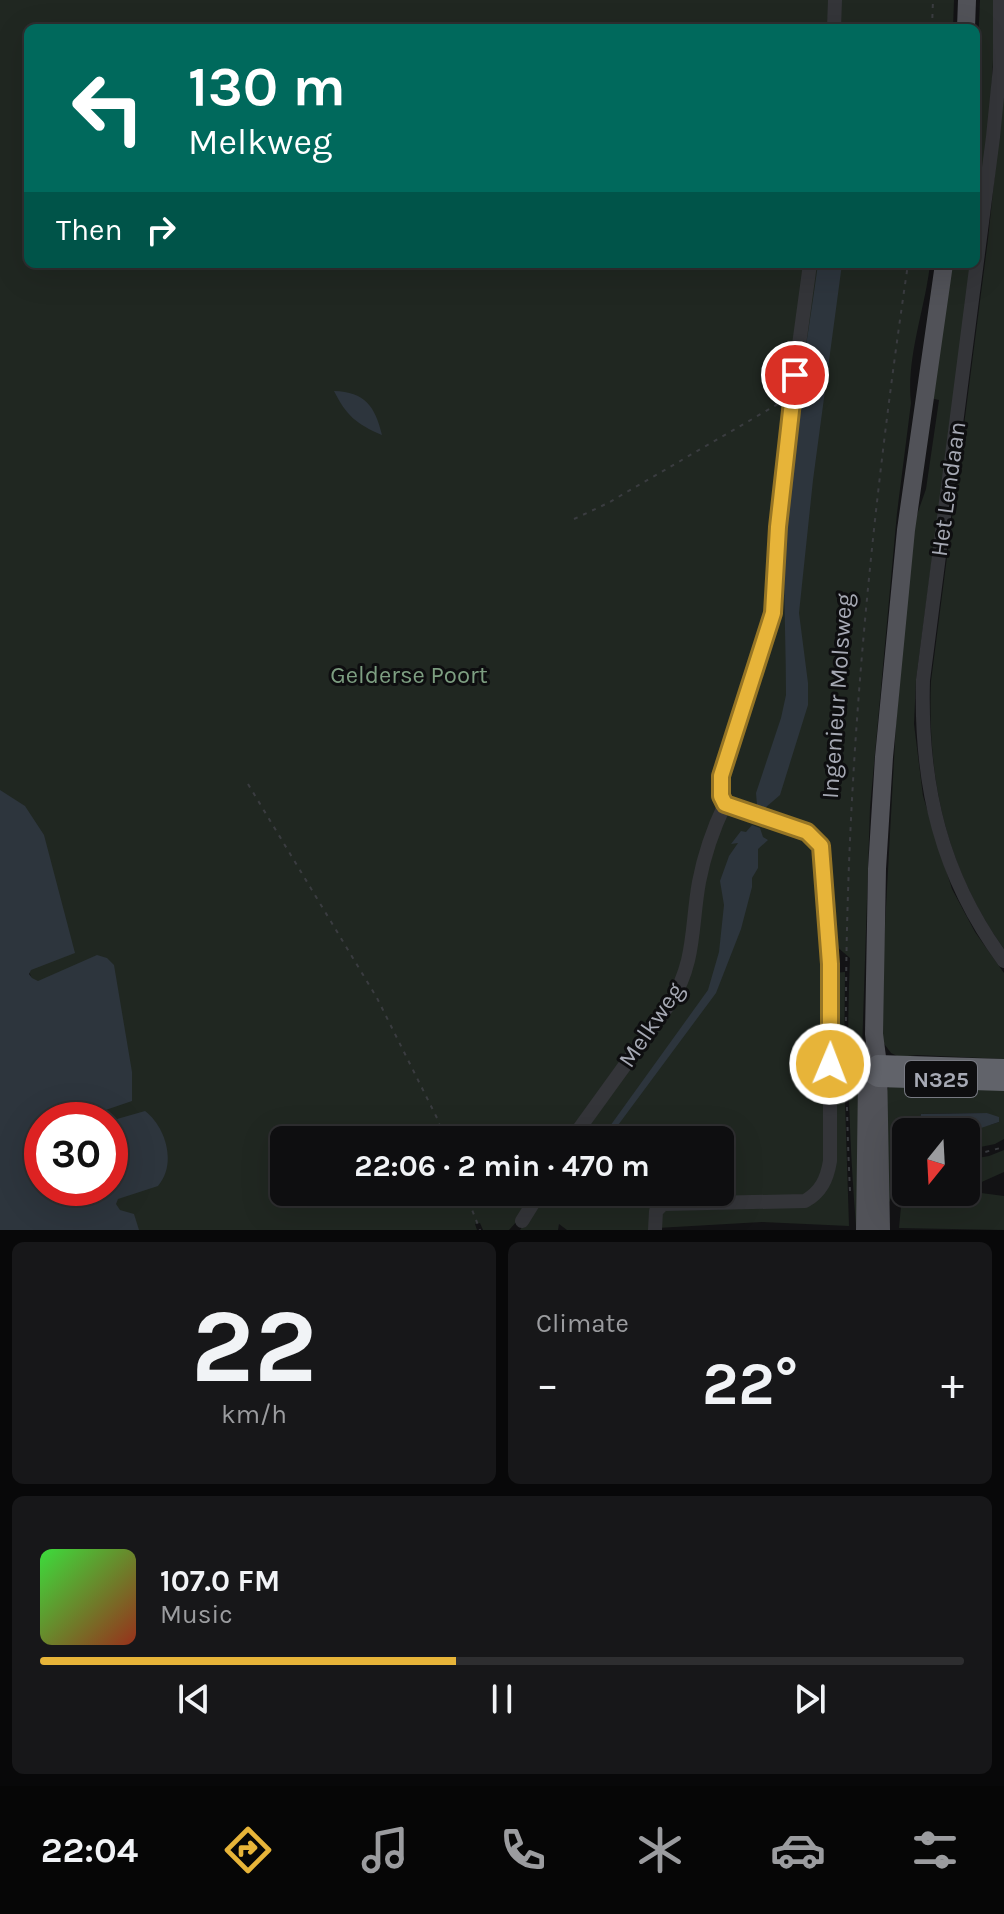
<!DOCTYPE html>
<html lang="en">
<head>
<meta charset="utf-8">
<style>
	body { margin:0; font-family:Karla,sans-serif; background:#171719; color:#f1f3f6; height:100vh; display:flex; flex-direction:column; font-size:30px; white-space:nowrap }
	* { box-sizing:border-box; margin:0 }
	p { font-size:26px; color:#9b9c9f }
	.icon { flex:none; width:44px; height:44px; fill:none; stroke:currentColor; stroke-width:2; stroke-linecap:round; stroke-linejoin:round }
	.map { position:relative; height:1230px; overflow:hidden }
	.side { display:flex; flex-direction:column; gap:12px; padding:12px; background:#080809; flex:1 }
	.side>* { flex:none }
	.hud { position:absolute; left:24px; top:24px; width:956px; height:244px; border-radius:12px; box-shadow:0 8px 32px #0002,0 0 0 2px #2e2e30; background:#00695c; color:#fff; overflow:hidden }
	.needle { width:52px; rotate:198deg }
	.controls { position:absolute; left:892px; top:1118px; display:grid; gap:16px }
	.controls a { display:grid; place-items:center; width:88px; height:88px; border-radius:12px; background:#0e0e10; box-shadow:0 8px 32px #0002,0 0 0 2px #2e2e30; font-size:40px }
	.speed { position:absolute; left:24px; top:1102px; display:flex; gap:16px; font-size:40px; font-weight:700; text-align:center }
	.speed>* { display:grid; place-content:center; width:104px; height:104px; border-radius:50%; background:#0e0e10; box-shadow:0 8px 32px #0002,0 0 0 2px #2e2e30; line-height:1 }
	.speed .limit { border:12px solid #d22; background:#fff; color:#111 }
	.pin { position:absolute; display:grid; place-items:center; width:68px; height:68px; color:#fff; margin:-34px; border:4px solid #fff; border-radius:50%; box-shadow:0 2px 8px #0007 }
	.me { position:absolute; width:88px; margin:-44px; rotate:1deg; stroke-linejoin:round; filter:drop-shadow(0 0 6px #0008) }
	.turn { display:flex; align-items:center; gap:28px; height:168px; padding:0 32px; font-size:36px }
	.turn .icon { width:104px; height:104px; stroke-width:2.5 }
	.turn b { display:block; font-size:56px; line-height:68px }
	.then { display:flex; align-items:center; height:76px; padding:0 32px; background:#0003; gap:16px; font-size:30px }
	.big { font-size:60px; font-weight:700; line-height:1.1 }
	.side .widget { flex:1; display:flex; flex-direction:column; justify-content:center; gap:12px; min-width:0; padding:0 28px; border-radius:12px; background:#171719 }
	.side .dial { align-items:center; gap:0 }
	.dial b { font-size:104px; line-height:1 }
	.song { display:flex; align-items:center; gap:24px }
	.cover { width:96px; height:96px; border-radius:12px; background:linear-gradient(135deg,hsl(120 70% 55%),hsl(10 70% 35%)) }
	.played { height:8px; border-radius:4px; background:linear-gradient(90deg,#e7b439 45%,#2e2e30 45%) }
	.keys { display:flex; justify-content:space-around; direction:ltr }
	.heat { display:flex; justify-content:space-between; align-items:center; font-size:44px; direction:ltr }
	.side .tiles { flex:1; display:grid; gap:12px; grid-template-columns:1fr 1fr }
	.widget:last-child { grid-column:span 2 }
	.trip { position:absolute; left:270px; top:1126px; width:464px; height:80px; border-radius:12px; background:#0e0e10; box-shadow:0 8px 32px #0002,0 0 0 2px #2e2e30; font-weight:700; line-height:80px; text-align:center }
	.tab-bar { display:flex; height:128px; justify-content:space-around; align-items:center; background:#060606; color:#9b9c9f }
	.tab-bar .icon { width:56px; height:56px }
	.tab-bar .selected { color:#e7b439 }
	.tab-bar b { font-size:36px; color:#f1f3f6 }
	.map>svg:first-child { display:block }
	.green { fill:#202721; fill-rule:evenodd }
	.water { fill:#2d353d }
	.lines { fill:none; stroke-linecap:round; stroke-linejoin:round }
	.path { stroke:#3a3c40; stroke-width:2; stroke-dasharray:4 6; stroke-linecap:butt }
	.minor { stroke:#343539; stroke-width:14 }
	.major { stroke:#515258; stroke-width:18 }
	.highway { stroke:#61636a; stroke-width:20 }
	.route-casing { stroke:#967525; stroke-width:20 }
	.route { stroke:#e7b439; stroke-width:14 }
	.labels { text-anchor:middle; stroke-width:6; stroke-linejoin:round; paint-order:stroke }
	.shield { fill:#0e0e10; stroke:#787a83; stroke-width:2 }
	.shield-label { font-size:22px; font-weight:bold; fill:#a6a9b4 }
	.street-label { font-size:24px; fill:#a6a9b4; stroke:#0e0e10 }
	.park-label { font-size:24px; fill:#7d9e81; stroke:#0e0e10 }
</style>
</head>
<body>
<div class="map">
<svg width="1004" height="1230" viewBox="0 0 1004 1230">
	<rect width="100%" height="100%" fill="#131315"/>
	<path class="green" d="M0,0H954L953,28H28V264H930C925,310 906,357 911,403L897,513L870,808L861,1082V1226H856C849,1137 846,1048 850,958L830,941L814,842L828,992L827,1153L817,1184L803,1196L668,1198L649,1230H567L559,1224L558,1230H520L533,1209L530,1207L509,1230H483L480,1223L475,1224L477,1230H120L110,1188V1120H85L30,974L0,916ZM284,1140H720V1192H284Z
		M980,0H993C997,77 984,156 976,232V90Z
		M1004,87V949C946,868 927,780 931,681L988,239Z
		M951,264H971L916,680L914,724L923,796L952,889L975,932L1004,973V1059L917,1055L899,1057L891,1053L882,1041L884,944L896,723L913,526L926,489L939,400L930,398Z
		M845,972L844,1070L849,1226L762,1222L657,1228L660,1209L784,1207L823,1190L833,973Z
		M1004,1083V1139L995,1144L966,1150V1132H941C962,1126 978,1130 999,1122L987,1113L921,1114L916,1132H906V1174L895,1187L887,1208L886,1093L889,1086Z
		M1004,1150V1172L966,1189V1160L989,1156Z
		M906,1189V1192L966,1191L1004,1196V1230L899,1228L902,1195Z"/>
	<path class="water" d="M818,264H842L813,480L799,613L808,683V705L780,795L765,808L757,805L756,793L781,718L786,695C786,634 782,572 786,512C791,429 807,346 818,264Z
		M334,391C365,392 375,406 382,435C356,424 346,415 334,391Z
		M0,790L25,806L44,835L75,953L31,970L29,974L32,978L38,981L97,955L107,958L114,965L132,1072V1101L88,1116L86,1120H42V1188H110V1121L145,1111C166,1127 177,1164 158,1186L118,1199L116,1204L120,1210L134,1214L139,1230H0Z
		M752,825L760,828L763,837L768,840L758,849V868L752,878V887L741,929L716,993L607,1140H600L708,990L719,952L724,905L720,881L729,856L738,843L731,844L741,831L746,832Z
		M987,1113L999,1117V1122L978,1129L916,1132L921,1114Z"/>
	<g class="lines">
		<path class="path" d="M932,28L933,0
			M574,519L608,503L778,404
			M248,784L377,998L437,1118L445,1140
			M966,1157L1004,1147
			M850,1191C835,882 863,570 908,264
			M465,1192L480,1230
			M896,1205L906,1185"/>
		<path class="minor" d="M1000,0V67L993,137L923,680C920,785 941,876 1004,961
			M834,28L835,0
			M571,1140L670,1003C696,962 691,926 699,882C704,856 714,827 725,804
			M522,1221L540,1192
			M655,1230L656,1211L663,1204L805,1201C821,1192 827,1179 830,1161V964L821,846L807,832L725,804L721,796V776L773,613L784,455L810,264"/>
		<path class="major" d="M966,28L967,0
			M865,1230L867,1080
			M881,1230L878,1065L874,1034L877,869L884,757L906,530L944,264"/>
		<path class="highway" d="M1004,1069L878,1065L868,1071L878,1077L1004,1081"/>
	</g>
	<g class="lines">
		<g class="route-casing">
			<path id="route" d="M795,375L778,527L773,613L721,776V796L725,804L807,832L821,846L830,964V1064"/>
		</g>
		<use href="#route" class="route"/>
	</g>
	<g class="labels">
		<rect class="shield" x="905" y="1061" width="72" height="36" rx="6"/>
		<g class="shield-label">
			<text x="941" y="1087">N325</text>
		</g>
		<g class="street-label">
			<text transform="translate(948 489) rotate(-82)" y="8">Het Lendaan</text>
			<text transform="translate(837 696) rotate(-86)" y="8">Ingenieur Molsweg</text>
			<text transform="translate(651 1025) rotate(-56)" y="8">Melkweg</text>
		</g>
		<g class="park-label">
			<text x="409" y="683">Gelderse Poort</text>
		</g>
	</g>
</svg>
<div class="controls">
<a><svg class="needle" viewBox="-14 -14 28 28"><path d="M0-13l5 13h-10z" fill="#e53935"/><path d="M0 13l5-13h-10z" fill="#9b9c9f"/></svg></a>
</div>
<div class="speed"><div class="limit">30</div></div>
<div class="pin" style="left:795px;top:375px;background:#d93025"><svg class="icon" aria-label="arrive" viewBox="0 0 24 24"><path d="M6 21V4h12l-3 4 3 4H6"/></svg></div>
<svg class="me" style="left:830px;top:1064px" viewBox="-20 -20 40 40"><circle r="17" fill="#e7b439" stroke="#fff" stroke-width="3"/><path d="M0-11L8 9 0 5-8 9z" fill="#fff"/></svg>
<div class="trip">22:06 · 2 min · 470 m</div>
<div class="hud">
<div class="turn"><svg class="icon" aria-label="left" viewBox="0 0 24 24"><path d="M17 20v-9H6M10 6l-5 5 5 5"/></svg><div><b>130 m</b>Melkweg</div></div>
<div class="then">Then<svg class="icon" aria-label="right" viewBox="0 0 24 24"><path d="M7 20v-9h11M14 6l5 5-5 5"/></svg></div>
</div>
</div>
<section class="side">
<div class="tiles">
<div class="widget dial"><b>22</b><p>km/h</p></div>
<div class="widget"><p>Climate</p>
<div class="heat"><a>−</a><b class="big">22°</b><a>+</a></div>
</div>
<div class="widget">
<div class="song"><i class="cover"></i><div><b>107.0 FM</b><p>Music</p></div></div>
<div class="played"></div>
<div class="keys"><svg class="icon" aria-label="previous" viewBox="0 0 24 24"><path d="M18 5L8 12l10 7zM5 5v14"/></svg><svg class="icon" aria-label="pause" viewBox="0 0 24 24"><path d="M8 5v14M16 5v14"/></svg><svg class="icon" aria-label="next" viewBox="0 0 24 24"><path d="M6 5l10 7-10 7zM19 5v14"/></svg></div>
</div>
</div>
</section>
<nav class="tab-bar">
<b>22:04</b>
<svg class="icon selected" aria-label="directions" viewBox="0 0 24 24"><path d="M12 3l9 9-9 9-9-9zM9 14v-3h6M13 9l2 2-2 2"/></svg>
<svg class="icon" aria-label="music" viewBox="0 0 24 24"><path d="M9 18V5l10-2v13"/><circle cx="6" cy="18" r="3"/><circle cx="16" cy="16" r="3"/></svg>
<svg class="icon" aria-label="phone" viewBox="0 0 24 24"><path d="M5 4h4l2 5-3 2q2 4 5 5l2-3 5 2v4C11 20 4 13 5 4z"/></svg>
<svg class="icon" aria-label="climate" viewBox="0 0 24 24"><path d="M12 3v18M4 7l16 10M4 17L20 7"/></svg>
<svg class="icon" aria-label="car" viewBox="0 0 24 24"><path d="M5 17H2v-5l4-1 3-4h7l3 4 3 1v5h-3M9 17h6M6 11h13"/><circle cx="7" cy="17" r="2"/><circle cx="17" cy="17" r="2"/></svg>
<svg class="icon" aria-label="filters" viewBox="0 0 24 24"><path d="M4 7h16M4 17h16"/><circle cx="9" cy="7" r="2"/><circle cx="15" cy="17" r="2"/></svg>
</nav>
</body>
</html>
